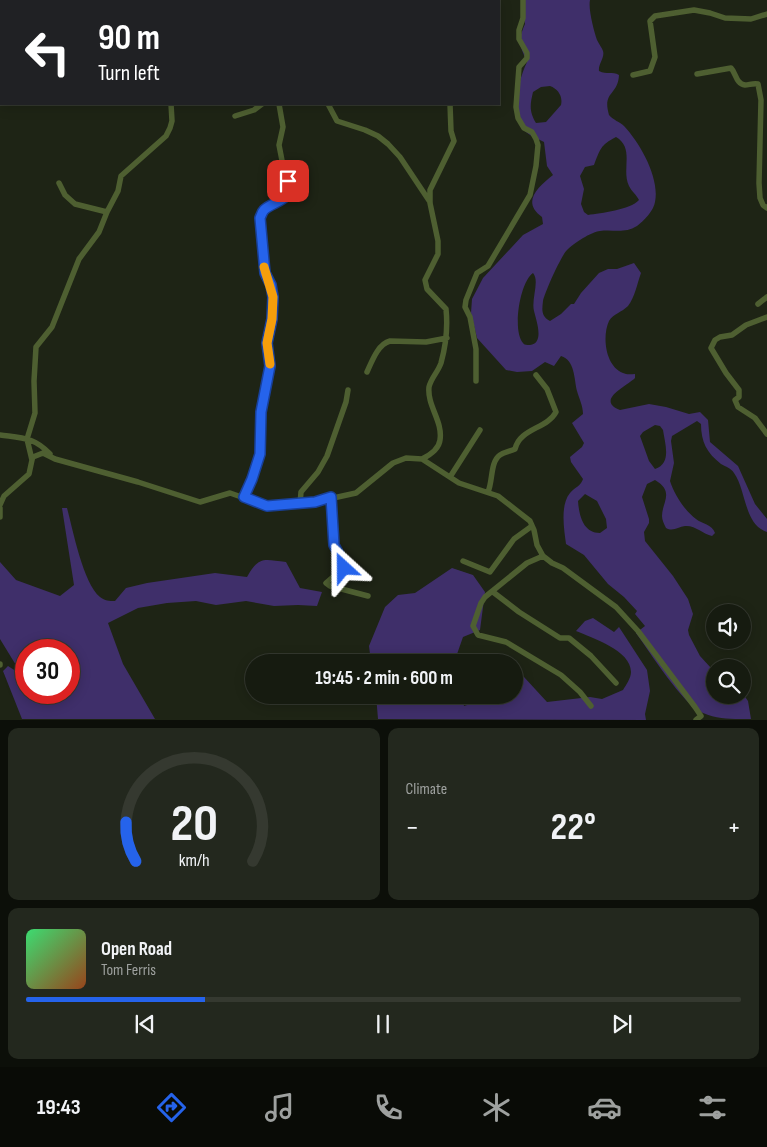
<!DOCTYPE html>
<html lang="en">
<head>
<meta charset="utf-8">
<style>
	body { margin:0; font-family:"Sofia Sans Condensed",sans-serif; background:#23281e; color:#f1f3f6; height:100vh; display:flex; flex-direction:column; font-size:19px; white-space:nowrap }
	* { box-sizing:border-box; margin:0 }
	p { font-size:16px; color:#9ea19f }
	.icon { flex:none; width:28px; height:28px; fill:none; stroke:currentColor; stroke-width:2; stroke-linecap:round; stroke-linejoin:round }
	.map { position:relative; height:720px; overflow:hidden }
	.details { display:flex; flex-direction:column; gap:8px; padding:8px; background:#0c0f09; flex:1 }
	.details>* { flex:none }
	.top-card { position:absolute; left:0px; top:0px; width:500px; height:105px; box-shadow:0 2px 12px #0003,0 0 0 1px #353930; background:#202124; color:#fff; overflow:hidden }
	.controls { position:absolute; left:706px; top:604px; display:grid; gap:10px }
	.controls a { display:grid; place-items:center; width:45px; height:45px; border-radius:50%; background:#161b10; box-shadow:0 2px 12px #0003,0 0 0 1px #353930; font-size:25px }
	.speed { position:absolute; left:15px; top:639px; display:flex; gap:10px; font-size:25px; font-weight:700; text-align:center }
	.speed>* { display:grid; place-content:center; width:65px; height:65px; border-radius:50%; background:#161b10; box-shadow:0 2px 12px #0003,0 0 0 1px #353930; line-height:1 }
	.speed .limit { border:8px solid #d22; background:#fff; color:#111 }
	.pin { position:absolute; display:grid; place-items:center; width:42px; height:42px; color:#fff; margin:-21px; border-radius:10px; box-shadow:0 2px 8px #0006 }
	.me { position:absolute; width:55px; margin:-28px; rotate:336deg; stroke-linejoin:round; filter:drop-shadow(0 0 4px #0008) }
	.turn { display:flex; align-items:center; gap:18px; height:105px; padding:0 15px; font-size:22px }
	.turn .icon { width:65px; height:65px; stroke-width:2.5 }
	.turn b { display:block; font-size:35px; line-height:42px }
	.big { font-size:38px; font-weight:700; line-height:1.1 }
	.details .widget { flex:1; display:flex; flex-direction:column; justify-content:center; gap:8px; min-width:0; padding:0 18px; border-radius:10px; background:#23281e }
	.details .dial { align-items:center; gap:0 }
	.dial svg { height:130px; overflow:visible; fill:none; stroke:#353930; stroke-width:7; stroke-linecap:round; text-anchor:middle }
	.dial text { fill:#f1f3f6; stroke:none }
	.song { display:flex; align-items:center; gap:15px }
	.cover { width:60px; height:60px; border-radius:8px; background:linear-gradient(135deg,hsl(140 70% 55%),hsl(20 70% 35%)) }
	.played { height:5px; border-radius:2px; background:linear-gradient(90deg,#2563eb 25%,#353930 25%) }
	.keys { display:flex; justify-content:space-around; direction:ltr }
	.heat { display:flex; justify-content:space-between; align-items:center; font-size:28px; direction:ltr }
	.details .tiles { flex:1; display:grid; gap:8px; grid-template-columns:1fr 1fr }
	.widget:last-child { grid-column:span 2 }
	.trip { position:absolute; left:245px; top:654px; width:278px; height:50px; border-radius:25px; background:#161b10; box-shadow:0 2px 12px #0003,0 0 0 1px #353930; font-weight:700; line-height:50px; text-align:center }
	.dock { display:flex; height:80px; justify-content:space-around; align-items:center; background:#090b06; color:#9ea19f }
	.dock .icon { width:35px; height:35px }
	.dock .selected { color:#2563eb }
	.dock b { font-size:22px; color:#f1f3f6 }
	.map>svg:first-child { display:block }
	.green { fill:#3f2f6a; fill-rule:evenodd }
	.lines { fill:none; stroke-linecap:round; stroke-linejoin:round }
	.street { stroke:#4e5f31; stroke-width:5.5 }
	.route-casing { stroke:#184099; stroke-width:12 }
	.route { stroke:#2563eb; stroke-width:9 }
	.slow { stroke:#f59e0b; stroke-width:9 }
</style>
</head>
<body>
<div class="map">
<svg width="767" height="720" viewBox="0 0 767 720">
	<rect width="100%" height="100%" fill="#1e2415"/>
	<path class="green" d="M525,0H590C588,9 594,31 597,40C599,44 602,48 603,51C605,58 598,64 599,71C607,75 612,71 619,75C618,96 602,91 609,115C613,120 620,122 624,126C640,143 660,178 655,202C654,210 644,221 637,226C624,234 613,229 600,231C591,232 574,243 567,250C561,256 545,292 543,301C542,310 541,316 550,321L561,314L571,304H574L581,293L599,273L608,269H617L634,263L641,273C637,284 635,297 628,306C622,312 613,314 609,321C602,336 605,366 623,373C627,375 631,374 635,374V378C627,386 595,400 620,410L649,404L666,407L689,414L700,412L708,420L710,442L738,466L755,504L767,519V532C744,525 746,489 734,473C731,468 726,467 721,464C707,453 701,442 701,424L697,421L672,436L671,441L674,463L670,481C674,494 685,511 696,519C702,524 712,524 715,533L712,536C703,534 695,525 685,526C678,527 673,532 666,528C664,524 662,520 662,516C662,502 675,492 655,480L647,484L642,497L649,519V523L644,532L645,541L673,576L688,599L693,614L688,630L689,635L700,656L711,668L715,682V695L743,694L748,701L751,719C734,719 719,720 703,713C682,704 650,652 636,633L645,626L635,614L637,611L624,597L608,584L584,555L566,544C564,529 560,505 570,493C575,487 581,486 583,479L571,462L570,457L582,447L584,443L572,423L583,414C583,406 579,398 577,391C574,379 575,360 561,356L554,366L545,362L532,371L517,372L506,370L477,338L471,313L472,299L483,278L523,235L543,224L542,217C521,202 538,187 553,175L547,166L544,142C538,139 528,135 524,130C511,112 518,81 527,62C520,45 517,42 525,24L523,14ZM550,86C558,89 563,96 561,105L546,122L536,123C529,111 530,105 533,92L541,87ZM616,137C635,148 621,170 629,186C632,192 636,194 639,200C630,210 601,213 588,215L584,212L581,204L584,189L580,176L585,167L594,165C600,150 600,145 616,137ZM533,273C540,281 531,299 534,311C536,320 545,343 530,345C527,345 524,345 523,343C512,330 520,282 533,273ZM655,425L660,426L663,430C665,444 672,463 655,469L649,461L640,436L643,432ZM585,494L597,501L606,519L607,528L600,533C583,533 579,515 578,501Z
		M62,508H67C73,530 83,583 100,597C105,601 109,601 115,601L126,588L147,583L215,573L247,577C259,556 263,559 286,562L300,588L322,592L317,606L298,605L274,606L246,601L216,605L196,601L167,603L138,608L108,623L123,664L155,719H22L3,671L8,666L22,675L0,639V562L16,580L60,596L74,585ZM26,650H69V692H26Z
		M452,568L473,575L485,592L480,630L463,637L456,657C472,655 490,652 504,662H371L369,646L385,607L398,595L415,593Z
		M593,618L614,632L619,627L647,670L650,691L645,714L646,720L378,719L376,695H462L464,706L477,702L482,695H514V670L524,677L547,702L590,697L602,699L623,690C626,685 631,678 631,672C631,650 592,638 576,631L585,621Z"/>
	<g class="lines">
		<path class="street" d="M156,0V1
			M264,0V1
			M283,0V1
			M414,1V0
			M697,74L731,68C736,73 736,84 745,85C749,85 753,83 758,84L761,100L759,183L760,198L763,205L767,208
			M633,75L650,71L655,57L650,21L655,16L694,10L710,13L725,18L751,19L767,14
			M328,104L337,121L365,130L378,136L388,144L400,157L430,202
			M235,116L254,110L262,104
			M59,183L65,195L75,204L107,212
			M758,304L767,297
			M767,317L746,325L732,335L720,337L715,340L711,348L726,373L739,390V397L735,400L738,407L755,418L767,434
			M367,372C372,361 378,344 390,341L426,342L447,338
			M476,381V349L470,317L465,307L466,300L477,273L488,266L530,195L536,166L538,145L536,139L532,132L524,128L518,118L516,107L519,67L527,58V53L519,39V30L523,18V0
			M0,435C22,438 34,437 50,454
			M422,459C430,455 439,449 440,440C443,421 427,406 429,387C431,378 438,372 441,363C446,345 448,328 446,309L427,289L425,280L438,254V241L430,203V190L454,141L451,131L450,104
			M32,460L33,457L43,453L55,459L138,482L200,502L230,493L267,506L315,502L356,493L393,463L406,458L422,459L459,483L498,496L530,521L534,530L537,545L543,556L552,563L563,568L616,607L638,631L695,707L701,716L696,720
			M450,477L480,430
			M488,492C493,481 490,462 500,455C505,452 511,451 515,449C520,428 547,429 556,412L547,389L536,375
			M244,497L261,454V412L270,366L267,343L272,319L273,297L271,285L265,273L260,218L263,211L278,203L288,192L289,186L285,176L279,145L283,127L279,104
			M331,497L334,545L344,565L341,570L326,583L330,586L368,596
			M300,504L301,492L318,472L327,456L346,402L348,390
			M0,505L4,496L29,474L32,460L27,439L35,413L34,381L36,347L52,327L79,259L99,232L107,212L118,191L121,176L166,136L170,128L172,121L171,104
			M0,508V517
			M543,556L527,563L485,597L481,603L473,626L478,635L506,642L561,675L580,692L591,706
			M463,561L490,572L514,539L532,526
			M493,592L519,612L560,638H569L591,656L616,683
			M0,664V665"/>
	</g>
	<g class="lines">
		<g class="route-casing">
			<path id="route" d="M288,181C294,201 273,201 264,210C262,212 261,216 260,218L265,273L271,285L273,297L272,319L267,343L270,366L261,412L260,454L252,479L244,497L267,506L315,502L331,497L334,545L341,558L344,565V568"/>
		</g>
		<use href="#route" class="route"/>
		<path class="slow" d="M264,267L273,297L272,319L267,343L270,364"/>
	</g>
</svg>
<div class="controls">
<a><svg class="icon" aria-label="sound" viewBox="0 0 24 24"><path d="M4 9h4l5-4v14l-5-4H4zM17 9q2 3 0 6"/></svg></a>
<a><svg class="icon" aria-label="search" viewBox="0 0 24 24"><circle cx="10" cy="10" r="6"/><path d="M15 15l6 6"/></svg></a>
</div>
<div class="speed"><div class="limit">30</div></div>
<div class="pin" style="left:288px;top:181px;background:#d93025"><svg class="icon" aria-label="arrive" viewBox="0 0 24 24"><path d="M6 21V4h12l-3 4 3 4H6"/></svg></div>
<svg class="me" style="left:344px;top:568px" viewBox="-20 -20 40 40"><path d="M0-17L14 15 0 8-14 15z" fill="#2563eb" stroke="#fff" stroke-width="4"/></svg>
<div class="trip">19:45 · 2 min · 600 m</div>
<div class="top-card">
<div class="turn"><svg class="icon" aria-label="left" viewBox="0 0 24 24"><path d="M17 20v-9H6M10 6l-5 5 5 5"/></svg><div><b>90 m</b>Turn left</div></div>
</div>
</div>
<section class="details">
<div class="tiles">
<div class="widget dial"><svg viewBox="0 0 100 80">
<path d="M14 69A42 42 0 1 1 86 69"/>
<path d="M14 69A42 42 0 0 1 8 45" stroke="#2563eb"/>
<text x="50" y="56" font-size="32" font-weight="700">20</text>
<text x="50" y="72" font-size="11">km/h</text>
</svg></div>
<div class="widget"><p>Climate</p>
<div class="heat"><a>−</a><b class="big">22°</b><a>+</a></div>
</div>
<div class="widget">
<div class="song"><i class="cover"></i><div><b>Open Road</b><p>Tom Ferris</p></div></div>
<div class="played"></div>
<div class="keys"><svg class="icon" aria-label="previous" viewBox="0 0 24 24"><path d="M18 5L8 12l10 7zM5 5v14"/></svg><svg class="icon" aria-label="pause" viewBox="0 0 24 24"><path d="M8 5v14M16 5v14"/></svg><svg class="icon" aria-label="next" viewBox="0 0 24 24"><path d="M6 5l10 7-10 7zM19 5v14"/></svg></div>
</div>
</div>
</section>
<nav class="dock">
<b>19:43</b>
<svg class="icon selected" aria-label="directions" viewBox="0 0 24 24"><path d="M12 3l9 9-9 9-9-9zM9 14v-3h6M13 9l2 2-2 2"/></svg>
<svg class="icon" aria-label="music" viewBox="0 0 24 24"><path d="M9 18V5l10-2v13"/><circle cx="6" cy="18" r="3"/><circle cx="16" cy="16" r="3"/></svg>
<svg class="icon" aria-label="phone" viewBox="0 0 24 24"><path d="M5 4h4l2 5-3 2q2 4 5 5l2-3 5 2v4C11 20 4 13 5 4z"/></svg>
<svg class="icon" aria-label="climate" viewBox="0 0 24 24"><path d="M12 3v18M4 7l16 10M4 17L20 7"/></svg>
<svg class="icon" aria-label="car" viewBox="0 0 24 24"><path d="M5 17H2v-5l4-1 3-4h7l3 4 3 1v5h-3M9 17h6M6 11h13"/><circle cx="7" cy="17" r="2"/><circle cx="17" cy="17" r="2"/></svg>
<svg class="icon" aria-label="filters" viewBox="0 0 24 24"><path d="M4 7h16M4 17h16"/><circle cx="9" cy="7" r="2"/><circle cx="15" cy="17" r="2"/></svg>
</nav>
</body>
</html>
